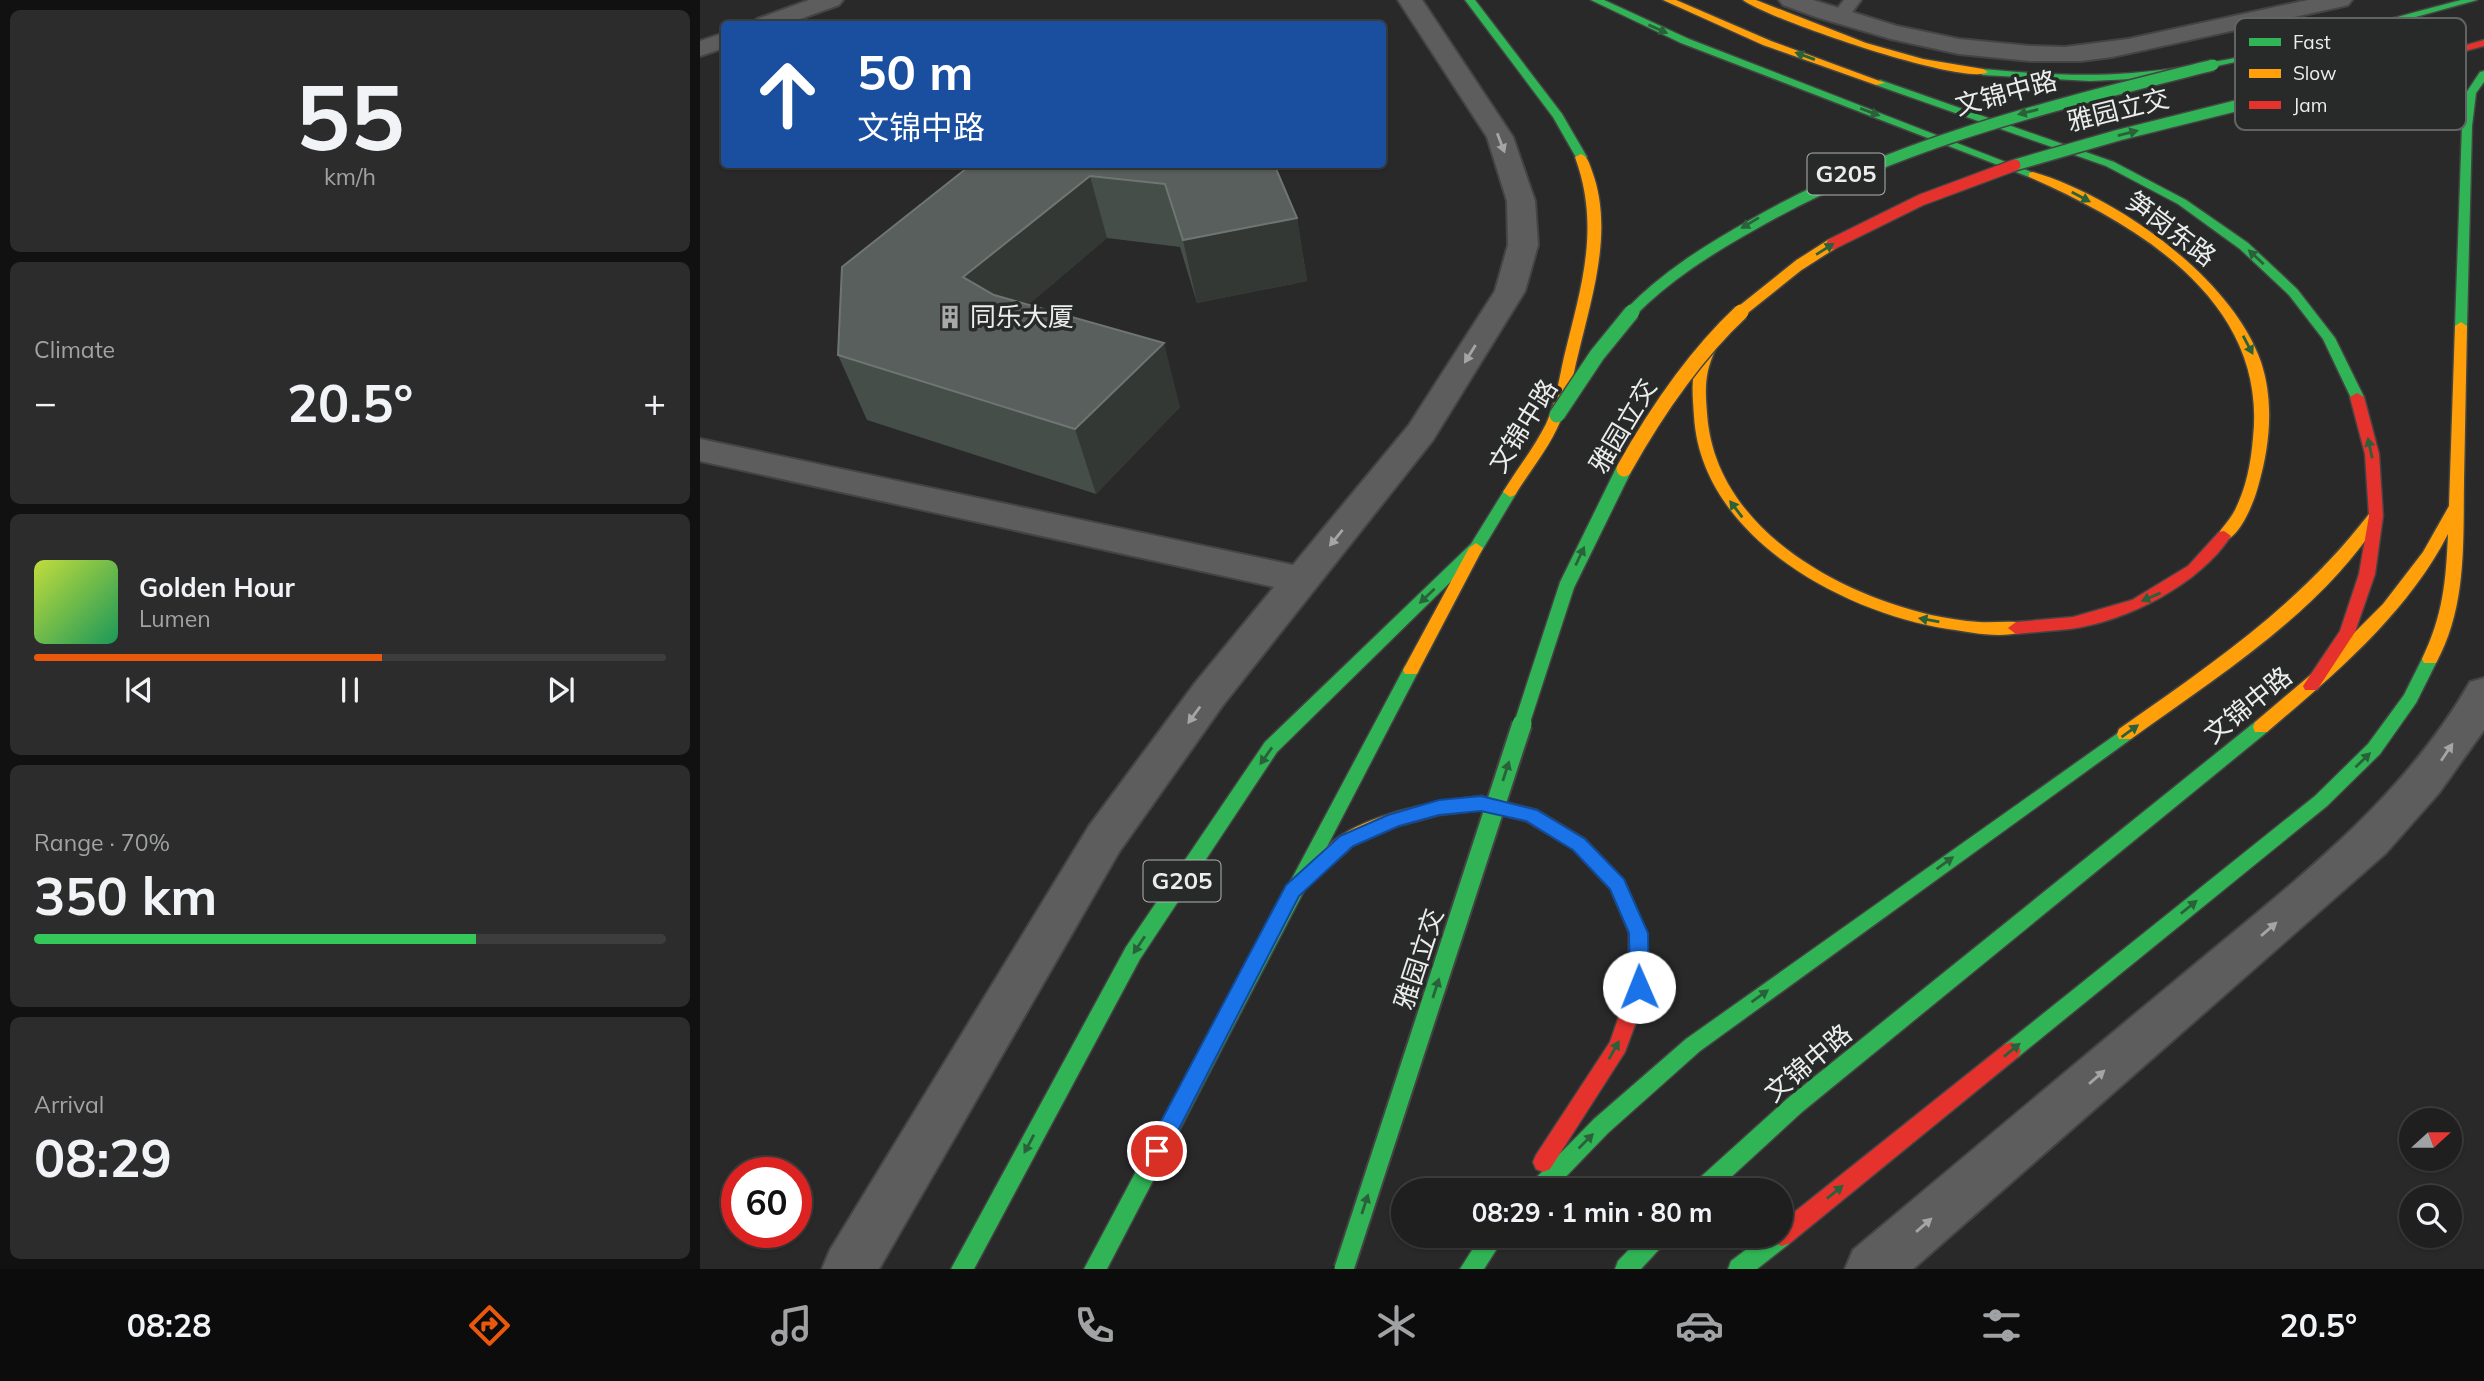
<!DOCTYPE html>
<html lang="en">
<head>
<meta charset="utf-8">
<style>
	body { margin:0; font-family:Mulish,"Noto Sans SC",sans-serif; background:#2b2c2b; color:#f1f3f6; height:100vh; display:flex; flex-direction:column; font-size:26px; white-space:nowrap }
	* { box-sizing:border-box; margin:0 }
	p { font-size:23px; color:#a1a2a4 }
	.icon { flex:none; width:38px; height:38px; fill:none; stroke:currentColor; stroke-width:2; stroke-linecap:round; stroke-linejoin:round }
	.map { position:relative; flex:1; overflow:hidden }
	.side { display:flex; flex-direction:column; gap:10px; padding:10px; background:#101110; width:700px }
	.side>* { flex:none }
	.banner { position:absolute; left:21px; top:21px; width:665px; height:147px; border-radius:7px; box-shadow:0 2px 5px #0004,0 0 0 2px #3c3d3c; background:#1a4fa0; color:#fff; overflow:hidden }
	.needle { width:46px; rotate:69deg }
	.tools { position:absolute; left:1699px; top:1108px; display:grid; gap:14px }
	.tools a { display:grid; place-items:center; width:63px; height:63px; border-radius:50%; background:#1e1f1e; box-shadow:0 2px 5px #0004,0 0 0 2px #3c3d3c; font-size:35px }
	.speed { position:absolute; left:21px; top:1157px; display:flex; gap:14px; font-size:35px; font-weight:700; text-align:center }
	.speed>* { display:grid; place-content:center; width:91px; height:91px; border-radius:50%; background:#1e1f1e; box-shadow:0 2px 5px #0004,0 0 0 2px #3c3d3c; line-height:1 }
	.speed .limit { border:10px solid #d22; background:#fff; color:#111 }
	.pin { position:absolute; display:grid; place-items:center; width:60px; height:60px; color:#fff; margin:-30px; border:4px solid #fff; border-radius:50%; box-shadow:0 2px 7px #0007 }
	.me { position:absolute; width:77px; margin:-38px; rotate:359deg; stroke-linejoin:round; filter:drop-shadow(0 0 5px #0008) }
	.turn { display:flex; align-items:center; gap:24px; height:147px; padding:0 21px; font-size:32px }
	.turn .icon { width:91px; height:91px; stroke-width:2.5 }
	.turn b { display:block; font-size:49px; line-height:60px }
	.big { font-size:52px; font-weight:700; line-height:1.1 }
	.side .card { flex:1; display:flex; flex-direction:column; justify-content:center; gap:10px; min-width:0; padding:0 24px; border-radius:10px; background:#2b2c2b }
	.side .dial { align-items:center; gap:0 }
	.dial b { font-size:91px; line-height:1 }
	.song { display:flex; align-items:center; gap:21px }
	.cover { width:84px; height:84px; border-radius:10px; background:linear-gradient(135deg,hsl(70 70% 55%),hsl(150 70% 35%)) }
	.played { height:7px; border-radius:4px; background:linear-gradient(90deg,#ea580c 55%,#3c3d3c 55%) }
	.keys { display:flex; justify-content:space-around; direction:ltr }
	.heat { display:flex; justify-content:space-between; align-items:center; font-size:38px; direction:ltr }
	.charge { height:10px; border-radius:5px; background:linear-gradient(90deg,#34c759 70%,#3c3d3c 0) }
	.trip { position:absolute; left:691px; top:1178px; width:402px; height:70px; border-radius:35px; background:#1e1f1e; box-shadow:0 2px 5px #0004,0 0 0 2px #3c3d3c; font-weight:700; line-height:70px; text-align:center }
	.dock { display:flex; height:112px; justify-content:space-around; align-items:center; background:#0c0c0c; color:#a1a2a4 }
	.dock .icon { width:49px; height:49px }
	.dock .on { color:#ea580c }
	.dock b { font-size:32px; color:#f1f3f6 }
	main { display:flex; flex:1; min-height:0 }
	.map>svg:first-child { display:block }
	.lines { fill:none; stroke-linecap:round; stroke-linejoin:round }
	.lane-casing { stroke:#434443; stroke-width:4 }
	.street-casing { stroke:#434443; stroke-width:4 }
	.fast-casing { stroke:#434443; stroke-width:3 }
	.slow-casing { stroke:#434443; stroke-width:3 }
	.jam-casing { stroke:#434443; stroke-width:3 }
	.lane { fill:#5e5d5e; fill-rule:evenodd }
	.street { fill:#5e5d5e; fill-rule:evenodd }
	.fast { fill:#30b455; fill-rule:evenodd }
	.slow { fill:#ff9f0a; fill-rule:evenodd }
	.jam { fill:#e5322d; fill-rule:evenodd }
	.fast-bridge-far2-casing { stroke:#434443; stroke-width:14; stroke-linecap:butt }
	.fast-bridge-far1-casing { stroke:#434443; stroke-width:18; stroke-linecap:butt }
	.fast-bridge-casing { stroke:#434443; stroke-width:23; stroke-linecap:butt }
	.slow-bridge-far1-casing { stroke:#434443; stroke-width:14; stroke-linecap:butt }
	.slow-bridge-casing { stroke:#434443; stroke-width:18; stroke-linecap:butt }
	.jam-bridge-casing { stroke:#434443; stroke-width:14; stroke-linecap:butt }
	.fast-bridge-far2 { stroke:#30b455; stroke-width:11 }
	.fast-bridge-far1 { stroke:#30b455; stroke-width:15 }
	.fast-bridge { stroke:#30b455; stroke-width:19 }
	.slow-bridge-far1 { stroke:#ff9f0a; stroke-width:11 }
	.slow-bridge { stroke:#ff9f0a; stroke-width:15 }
	.jam-bridge { stroke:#e5322d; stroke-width:11 }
	.wall { fill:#464e4a }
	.shaded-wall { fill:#333835 }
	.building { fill:#585f5c; stroke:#6f7572; stroke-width:2 }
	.oneway { fill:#2b613a }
	.oneway2 { fill:#a4a5a5 }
	.route { fill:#1a73e8; stroke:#114b97; stroke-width:2 }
	.labels { text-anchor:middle; stroke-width:7; stroke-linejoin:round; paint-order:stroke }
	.shield { fill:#272a28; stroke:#b0b2b1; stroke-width:2 }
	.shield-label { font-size:24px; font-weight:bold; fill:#ebedec }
	.street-label { font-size:26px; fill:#ebedec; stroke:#272a28 }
	.poi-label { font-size:26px; fill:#ebedec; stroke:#272a28; text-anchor:start }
	.key { fill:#272a28; stroke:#626463; stroke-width:2 }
	.key-label { font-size:19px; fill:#ebedec }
</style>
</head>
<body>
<main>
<section class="side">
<div class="card dial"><b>55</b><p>km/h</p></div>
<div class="card"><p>Climate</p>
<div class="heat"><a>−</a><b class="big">20.5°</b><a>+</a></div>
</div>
<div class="card">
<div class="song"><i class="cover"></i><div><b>Golden Hour</b><p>Lumen</p></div></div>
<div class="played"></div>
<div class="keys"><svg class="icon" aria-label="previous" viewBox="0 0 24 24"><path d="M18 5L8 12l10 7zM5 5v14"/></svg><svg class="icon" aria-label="pause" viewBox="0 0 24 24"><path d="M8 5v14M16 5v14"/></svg><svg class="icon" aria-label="next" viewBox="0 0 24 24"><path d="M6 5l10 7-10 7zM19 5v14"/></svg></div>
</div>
<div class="card"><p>Range · 70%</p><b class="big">350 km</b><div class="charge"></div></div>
<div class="card"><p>Arrival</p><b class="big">08:29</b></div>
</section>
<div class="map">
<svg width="1784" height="1269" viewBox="0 0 1784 1269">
	<rect width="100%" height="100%" fill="#282928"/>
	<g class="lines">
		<g class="lane-casing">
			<path id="lane" d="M1144,0H1161L1145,22H1133L1130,18Z"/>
		</g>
		<g class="street-casing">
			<path id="street" d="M109,0H143L139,5L86,24H53L57,19Z
				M698,0H722L813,137L835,201L838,245L825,291L733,440L523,705L419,852L179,1269H122L130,1250L389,826L495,683L574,587L0,461V439L593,565L709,425L795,291L808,245L807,201L787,137Z
				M1079,0H1113L1197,26L1259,39L1330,46L1365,47L1428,39L1608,0H1652L1648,5L1640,7L1412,57L1381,61H1330L1259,54L1191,39L1116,17L1083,5Z
				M24,33V48L0,56V41Z
				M1784,678V730L1739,793L1686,853L1213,1269H1145L1153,1250C1263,1158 1372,1066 1482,975C1588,886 1700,804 1770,682Z"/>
		</g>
		<g class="fast-casing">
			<path id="fast" d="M765,0H775L862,114L887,157L885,159H877L853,117Z
				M891,0H904L989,39L1339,175L1329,177L981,43Z
				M1761,0H1777L1618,44L1494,71L1433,79L1390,81L1283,75L1278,72L1283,69C1333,74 1383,77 1432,73C1544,64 1653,28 1761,0Z
				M1784,71V82L1776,93L1772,126L1767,326L1761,330L1755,326L1762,126L1766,93L1780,72Z
				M1180,80L1414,162L1486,200L1548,243L1597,289L1635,338L1664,397L1657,401L1652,400L1623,339L1589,295L1540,249L1478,204L1406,166L1176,85L1175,83Z
				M810,487L817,492L781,552L577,752L440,959L274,1269H251L426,947L565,742L771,544L805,489Z
				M1730,653L1736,655L1738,659L1716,703L1680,754L1627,806L1318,1057L1311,1060L1304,1057L1301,1051L1304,1045L1615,796L1668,744L1704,695L1724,655Z
				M711,664L717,666L719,670L407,1269H384L703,670L705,666Z
				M1561,721L1567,722L1569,727L1567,732L1102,1112L1017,1190H990L994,1183L1088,1098L1555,722Z
				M1425,728L1431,729L1433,734L1431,739L1000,1051L908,1133L853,1190H827L831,1183L894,1119L986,1039Z
				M1082,1225L1089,1228L1092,1236L1089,1244L1057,1269H1028L1031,1261L1064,1236H1082Z
				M781,1236H805L784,1269H760Z
				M942,1236H967L964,1244L941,1269H915L918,1261Z"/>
		</g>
		<g class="slow-casing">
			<path id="slow" d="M963,0H976L1071,41L1185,83L1176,85L1063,45Z
				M1043,0H1056L1166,43L1223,59L1283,69L1288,72C1266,87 1068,19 1043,0Z
				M881,154C888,157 889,163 892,171C914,230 892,296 878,355C872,378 870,401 860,422C849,448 830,471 815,495L810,497L803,492C817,469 834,448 846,424C856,402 859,379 864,357C881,287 901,228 875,157Z
				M1333,172C1416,196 1532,278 1561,362C1574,401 1570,445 1559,483C1555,500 1541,536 1524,541L1517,536C1522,527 1530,520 1535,510C1546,488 1551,463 1553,438C1568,301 1438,225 1329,177V173Z
				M1761,322L1767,326C1766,378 1765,429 1764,481C1763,543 1767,607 1736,663H1724L1722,659C1743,615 1746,582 1748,534C1707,614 1634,675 1567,732H1555L1553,727L1555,722L1621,666L1683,604L1723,552L1749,506L1755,326Z
				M1015,332L1021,336C1016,349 1009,362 1007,376C1005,388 1006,401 1007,413C1014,525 1132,592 1231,615C1246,618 1263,621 1279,622C1291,623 1304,621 1316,622C1322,623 1321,623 1324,628L1322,632C1299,639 1270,632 1248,629C1141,612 1001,536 994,416C993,400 991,383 995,368C998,357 1005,336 1015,332Z
				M1674,513L1681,518C1621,612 1520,675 1431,739H1419L1417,734L1419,729C1513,663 1598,606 1669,514Z
				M776,543L783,548L719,670L717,674H705L703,670L769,548Z
				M781,796L837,810L885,839L924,880L947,933L949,987L946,993L939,996L932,993L929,987V933L911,890L873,849L826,821L781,810L739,815L698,826L653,846L616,879L610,882L604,879L601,874L604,869C615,858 627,845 640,836C679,811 736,801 781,796Z"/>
		</g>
		<g class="jam-casing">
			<path id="jam" d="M1784,40V46L1712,65L1707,62Z
				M1657,393L1664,397L1679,454L1683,516L1675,574L1655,632L1617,690H1605L1603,686L1640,631L1659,574L1669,516L1665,454L1650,397Z
				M1524,531L1531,536C1499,585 1427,621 1370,629C1352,631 1334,632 1316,634L1308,628L1316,622L1373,617L1432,600L1488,566L1519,532Z
				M939,978L946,981L949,987L925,1052L850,1169L843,1172L836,1169L833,1162L836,1155L910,1042L929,987L932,981Z
				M1311,1042L1318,1045L1321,1051L1318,1057L1090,1243L1082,1246L1074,1243L1071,1236H1082V1222L1304,1045Z"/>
		</g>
		<use href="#lane" class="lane"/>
		<use href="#street" class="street"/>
		<use href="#fast" class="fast"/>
		<use href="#slow" class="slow"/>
		<use href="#jam" class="jam"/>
		<g class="fast-bridge-far2-casing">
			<path id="fast-bridge-far2" d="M1315,165L1419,135L1712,62
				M930,313C966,276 1009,249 1054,224C1196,142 1355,105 1513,65"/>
		</g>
		<g class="fast-bridge-far1-casing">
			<path id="fast-bridge-far1" d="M857,415L897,355L932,312
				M821,726L867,585L924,469"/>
		</g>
		<g class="fast-bridge-casing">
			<path id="fast-bridge" d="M644,1269L822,724"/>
		</g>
		<g class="slow-bridge-far1-casing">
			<path id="slow-bridge-far1" d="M1039,313L1099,265L1132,244"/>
		</g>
		<g class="slow-bridge-casing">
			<path id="slow-bridge" d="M924,469C956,412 993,357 1041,312"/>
		</g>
		<g class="jam-bridge-casing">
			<path id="jam-bridge" d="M1132,244L1221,200L1315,165"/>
		</g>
		<use href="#fast-bridge-far2" class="fast-bridge-far2"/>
		<use href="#fast-bridge-far1" class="fast-bridge-far1"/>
		<use href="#fast-bridge" class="fast-bridge"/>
		<use href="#slow-bridge-far1" class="slow-bridge-far1"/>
		<use href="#slow-bridge" class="slow-bridge"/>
		<use href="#jam-bridge" class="jam-bridge"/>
	</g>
	<path class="wall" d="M272,164H574L597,218L607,281L497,303L480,247L407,238L329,304L480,407L396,494L167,420L138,355Z"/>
	<path class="shaded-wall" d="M390,176L407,238L286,341L263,277Z
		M597,218L607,281L497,303L483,240Z
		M464,343L480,407L396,494L375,429Z"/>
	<path class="building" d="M272,164H574L597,218L483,240L465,184L390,176L263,277L294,295L464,343L375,429L138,355L142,267Z"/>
	<defs><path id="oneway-solid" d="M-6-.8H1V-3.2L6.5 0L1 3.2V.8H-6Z" transform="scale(1.75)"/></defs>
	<g class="oneway">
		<use href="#oneway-solid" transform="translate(958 29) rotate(24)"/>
		<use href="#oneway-solid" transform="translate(1105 56) rotate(-160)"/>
		<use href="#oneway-solid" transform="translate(1170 112) rotate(21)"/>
		<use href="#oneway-solid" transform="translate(1328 112) rotate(166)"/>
		<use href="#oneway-solid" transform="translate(1428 133) rotate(-14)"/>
		<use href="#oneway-solid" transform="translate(1381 197) rotate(28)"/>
		<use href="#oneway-solid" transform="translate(1050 223) rotate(149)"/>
		<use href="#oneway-solid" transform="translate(1125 249) rotate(-32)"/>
		<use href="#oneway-solid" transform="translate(1556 257) rotate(-137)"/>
		<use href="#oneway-solid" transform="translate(1548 345) rotate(62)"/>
		<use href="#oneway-solid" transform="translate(1670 448) rotate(-102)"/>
		<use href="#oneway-solid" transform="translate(1036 509) rotate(-127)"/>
		<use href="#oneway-solid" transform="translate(880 556) rotate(-65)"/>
		<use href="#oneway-solid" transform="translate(727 596) rotate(136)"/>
		<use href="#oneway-solid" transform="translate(1451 597) rotate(157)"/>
		<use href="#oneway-solid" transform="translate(1229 620) rotate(-170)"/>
		<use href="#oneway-solid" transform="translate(1430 731) rotate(-36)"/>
		<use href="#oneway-solid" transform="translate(566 756) rotate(125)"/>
		<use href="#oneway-solid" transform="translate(1663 760) rotate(-44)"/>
		<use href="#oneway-solid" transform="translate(806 771) rotate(-72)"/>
		<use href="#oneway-solid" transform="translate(1245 863) rotate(-36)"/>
		<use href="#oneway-solid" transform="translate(1489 907) rotate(-39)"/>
		<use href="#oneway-solid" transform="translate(439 945) rotate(124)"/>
		<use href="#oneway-solid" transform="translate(736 988) rotate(-72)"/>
		<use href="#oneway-solid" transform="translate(1060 996) rotate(-36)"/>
		<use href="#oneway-solid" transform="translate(914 1050) rotate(-61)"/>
		<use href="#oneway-solid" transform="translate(1312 1050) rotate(-39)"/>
		<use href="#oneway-solid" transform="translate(886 1141) rotate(-45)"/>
		<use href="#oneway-solid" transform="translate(329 1144) rotate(118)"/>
		<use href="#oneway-solid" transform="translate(1135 1192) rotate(-39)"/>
		<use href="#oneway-solid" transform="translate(665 1204) rotate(-72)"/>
	</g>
	<g class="oneway2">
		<use href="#oneway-solid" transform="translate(801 143) rotate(69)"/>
		<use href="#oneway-solid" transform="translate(770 354) rotate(122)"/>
		<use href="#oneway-solid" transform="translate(636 538) rotate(129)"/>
		<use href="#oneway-solid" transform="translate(494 715) rotate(126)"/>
		<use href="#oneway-solid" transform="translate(1747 752) rotate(-56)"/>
		<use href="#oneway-solid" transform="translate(1569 929) rotate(-41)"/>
		<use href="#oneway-solid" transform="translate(1397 1077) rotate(-41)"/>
		<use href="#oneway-solid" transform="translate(1224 1225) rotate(-41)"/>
	</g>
	<path class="route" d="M781,796L837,810L885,839L924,879L948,933L949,987L946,993L939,996L932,993L930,987L929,933L910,889L873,850L826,821L781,811L739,815L699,826L653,846L599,896L464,1158L457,1161L449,1158L446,1151L449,1144L586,885L640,836L688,815L739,800Z"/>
	<defs>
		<g id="building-bare" transform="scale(1.89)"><path d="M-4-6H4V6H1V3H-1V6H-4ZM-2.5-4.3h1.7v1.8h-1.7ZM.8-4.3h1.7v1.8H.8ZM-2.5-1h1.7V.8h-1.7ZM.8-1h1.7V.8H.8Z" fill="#a7a8a7" stroke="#272a28" stroke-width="2.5" paint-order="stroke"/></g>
	</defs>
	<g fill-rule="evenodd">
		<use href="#building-bare" x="250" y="317"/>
	</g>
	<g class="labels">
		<g class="shield">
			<rect x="1107.5" y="153.5" width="77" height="41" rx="5"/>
			<rect x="443.5" y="860.5" width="77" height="41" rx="5"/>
		</g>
		<g class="shield-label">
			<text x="1146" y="182">G205</text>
			<text x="482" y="889">G205</text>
		</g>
		<g class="street-label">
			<text transform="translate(1306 93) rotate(-15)" y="9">文锦中路</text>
			<text transform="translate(1418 110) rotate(-14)" y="9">雅园立交</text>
			<text transform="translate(1471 229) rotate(37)" y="9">笋岗东路</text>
			<text transform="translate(823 426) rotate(-58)" y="9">文锦中路</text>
			<text transform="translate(923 426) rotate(-59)" y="9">雅园立交</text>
			<text transform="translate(1548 705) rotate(-39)" y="9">文锦中路</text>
			<text transform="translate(719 959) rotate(-72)" y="9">雅园立交</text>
			<text transform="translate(1108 1063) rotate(-40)" y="9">文锦中路</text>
		</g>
		<g class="poi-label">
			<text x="270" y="326">同乐大厦</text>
		</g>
	</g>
	<rect x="1535" y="18" width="231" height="112" rx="10" class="key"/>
	<rect x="1549" y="38" width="32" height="8" fill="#30b455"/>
	<rect x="1549" y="69" width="32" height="9" fill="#ff9f0a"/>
	<rect x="1549" y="101" width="32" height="8" fill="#e5322d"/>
	<g class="key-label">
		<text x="1593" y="49">Fast</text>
		<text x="1593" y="80">Slow</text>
		<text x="1593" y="112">Jam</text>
	</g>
</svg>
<div class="tools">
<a><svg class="needle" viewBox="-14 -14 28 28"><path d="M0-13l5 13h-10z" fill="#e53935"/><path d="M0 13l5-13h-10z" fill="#a1a2a4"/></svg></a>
<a><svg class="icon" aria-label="search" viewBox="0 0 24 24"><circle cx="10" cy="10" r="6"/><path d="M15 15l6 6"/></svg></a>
</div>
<div class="speed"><div class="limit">60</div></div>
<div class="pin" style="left:457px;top:1151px;background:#d93025"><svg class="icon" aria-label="arrive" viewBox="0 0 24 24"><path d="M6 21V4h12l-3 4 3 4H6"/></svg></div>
<svg class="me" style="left:939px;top:987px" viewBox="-20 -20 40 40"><circle r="19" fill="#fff"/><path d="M0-13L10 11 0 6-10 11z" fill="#1a73e8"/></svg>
<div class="trip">08:29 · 1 min · 80 m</div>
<div class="banner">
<div class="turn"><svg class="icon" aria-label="ahead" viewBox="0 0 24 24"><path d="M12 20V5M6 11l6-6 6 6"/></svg><div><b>50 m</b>文锦中路</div></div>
</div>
</div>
</main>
<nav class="dock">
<b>08:28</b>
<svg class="icon on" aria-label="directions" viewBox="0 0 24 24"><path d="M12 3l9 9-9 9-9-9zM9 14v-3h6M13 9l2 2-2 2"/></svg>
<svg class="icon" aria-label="music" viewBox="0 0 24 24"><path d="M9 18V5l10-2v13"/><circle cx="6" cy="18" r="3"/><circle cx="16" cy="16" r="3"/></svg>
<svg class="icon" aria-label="phone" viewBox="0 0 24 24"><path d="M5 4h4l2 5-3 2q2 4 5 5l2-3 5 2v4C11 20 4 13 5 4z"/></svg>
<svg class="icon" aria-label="climate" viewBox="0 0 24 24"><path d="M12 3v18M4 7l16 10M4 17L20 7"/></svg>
<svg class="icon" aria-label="car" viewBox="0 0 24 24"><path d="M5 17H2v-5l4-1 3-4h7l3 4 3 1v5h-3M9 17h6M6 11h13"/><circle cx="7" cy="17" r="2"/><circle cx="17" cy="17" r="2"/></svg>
<svg class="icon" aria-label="filters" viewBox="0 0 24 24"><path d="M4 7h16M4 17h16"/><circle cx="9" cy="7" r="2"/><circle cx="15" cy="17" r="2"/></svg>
<b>20.5°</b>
</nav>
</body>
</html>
